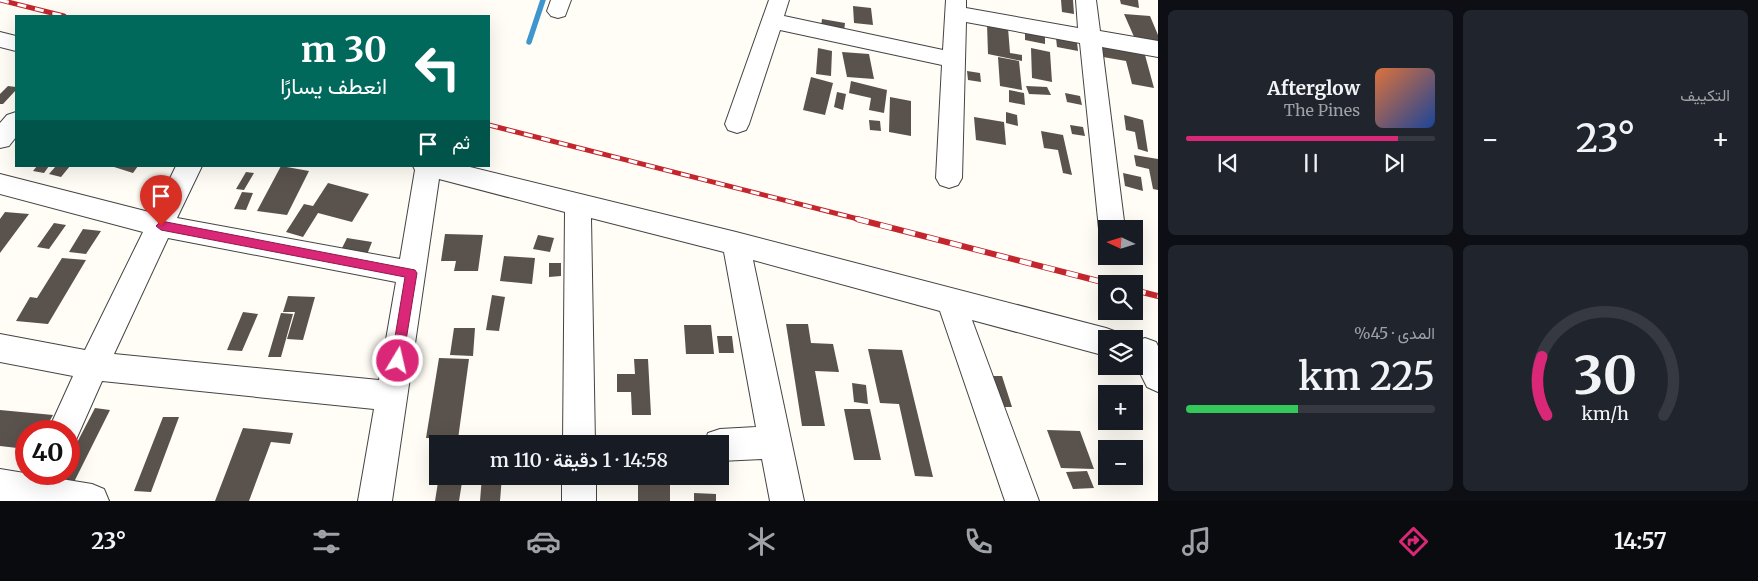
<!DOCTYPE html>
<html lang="ar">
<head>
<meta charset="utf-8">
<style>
	body { margin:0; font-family:Merriweather,Vazirmatn,serif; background:#20242c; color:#f1f3f6; direction:rtl; height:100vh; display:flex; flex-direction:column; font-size:19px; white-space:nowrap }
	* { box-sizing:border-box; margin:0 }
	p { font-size:16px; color:#9ea1a6 }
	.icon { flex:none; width:28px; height:28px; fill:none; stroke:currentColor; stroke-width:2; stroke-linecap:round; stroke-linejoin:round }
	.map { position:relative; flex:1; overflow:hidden; direction:ltr }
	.side { display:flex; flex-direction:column; gap:10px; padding:10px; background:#0d0f14; width:600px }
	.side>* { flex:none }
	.guide { position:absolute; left:15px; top:15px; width:475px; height:152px; border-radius:0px; box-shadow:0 5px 20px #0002; direction:rtl; background:#00695c; color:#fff; overflow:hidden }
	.needle { width:32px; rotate:274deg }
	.fabs { position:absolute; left:1098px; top:220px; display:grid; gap:10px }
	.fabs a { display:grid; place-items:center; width:45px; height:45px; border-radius:0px; background:#171b24; box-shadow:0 5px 20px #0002; font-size:25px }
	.speed { position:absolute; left:15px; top:420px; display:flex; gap:10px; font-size:25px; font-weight:700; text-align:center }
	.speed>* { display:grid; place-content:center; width:65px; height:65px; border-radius:50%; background:#171b24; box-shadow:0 5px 20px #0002; line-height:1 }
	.speed .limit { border:8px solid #d22; background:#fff; color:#111 }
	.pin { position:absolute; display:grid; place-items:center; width:42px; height:42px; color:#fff; margin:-51px -21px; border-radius:50% 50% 50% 0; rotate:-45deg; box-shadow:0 0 5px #0007 }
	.pin .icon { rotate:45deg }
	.me { position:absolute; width:55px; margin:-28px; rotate:9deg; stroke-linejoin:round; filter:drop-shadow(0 0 4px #0008) }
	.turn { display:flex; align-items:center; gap:18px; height:105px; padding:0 20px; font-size:22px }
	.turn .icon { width:65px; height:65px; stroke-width:2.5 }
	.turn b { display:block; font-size:35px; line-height:42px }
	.then { display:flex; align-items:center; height:48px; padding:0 20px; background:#0003; gap:10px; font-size:19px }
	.big { font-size:38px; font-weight:600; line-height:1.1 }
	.side .card { flex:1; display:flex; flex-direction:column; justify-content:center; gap:8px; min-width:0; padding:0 18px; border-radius:8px; background:#20242c }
	.side .dial { align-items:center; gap:0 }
	.dial svg { height:130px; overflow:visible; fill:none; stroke:#363941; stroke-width:7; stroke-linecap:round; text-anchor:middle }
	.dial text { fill:#f1f3f6; stroke:none }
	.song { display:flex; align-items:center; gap:15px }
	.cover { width:60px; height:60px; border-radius:8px; background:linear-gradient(135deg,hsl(20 70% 55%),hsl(220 70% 35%)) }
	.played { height:5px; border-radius:2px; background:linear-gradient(90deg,#db2777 85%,#363941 85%) }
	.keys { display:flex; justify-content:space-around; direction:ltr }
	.heat { display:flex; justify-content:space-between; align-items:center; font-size:28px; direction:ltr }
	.charge { height:8px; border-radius:4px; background:linear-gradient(90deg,#34c759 45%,#363941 0) }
	.side .tiles { flex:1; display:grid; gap:10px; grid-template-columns:repeat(2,1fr) }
	.trip { position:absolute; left:429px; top:435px; width:300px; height:50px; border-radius:0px; background:#171b24; box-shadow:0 5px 20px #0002; font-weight:600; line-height:50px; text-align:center; direction:rtl }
	.dock { display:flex; height:80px; justify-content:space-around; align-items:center; background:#090b0e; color:#9ea1a6 }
	.dock .icon { width:35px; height:35px }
	.dock .on { color:#db2777 }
	.dock b { font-size:22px; color:#f1f3f6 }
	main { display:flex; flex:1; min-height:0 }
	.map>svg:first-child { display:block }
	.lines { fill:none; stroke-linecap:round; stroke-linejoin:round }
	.stream { stroke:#3f96cf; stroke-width:5.5 }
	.building { fill:#5a524d }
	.minor-casing { stroke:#444; stroke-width:2 }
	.minor { fill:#fff; fill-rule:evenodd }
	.rail-far1-casing { stroke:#c4262e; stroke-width:5 }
	.rail-casing { stroke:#c4262e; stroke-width:6 }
	.rail-far1 { stroke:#fff; stroke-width:3; stroke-dasharray:9; stroke-linecap:butt }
	.rail { stroke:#fff; stroke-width:4.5; stroke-dasharray:12; stroke-linecap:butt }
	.route { fill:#db2777; stroke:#8e194d }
</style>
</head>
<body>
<main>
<section class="side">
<div class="tiles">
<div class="card"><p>التكييف</p>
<div class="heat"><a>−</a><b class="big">23°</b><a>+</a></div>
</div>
<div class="card">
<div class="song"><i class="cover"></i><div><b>Afterglow</b><p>The Pines</p></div></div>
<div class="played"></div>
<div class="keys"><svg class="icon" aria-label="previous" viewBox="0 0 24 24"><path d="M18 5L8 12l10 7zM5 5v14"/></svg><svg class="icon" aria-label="pause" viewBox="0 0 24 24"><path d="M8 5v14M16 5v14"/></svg><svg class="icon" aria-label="next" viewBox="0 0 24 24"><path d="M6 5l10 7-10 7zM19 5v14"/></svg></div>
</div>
<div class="card dial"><svg viewBox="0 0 100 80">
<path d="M14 69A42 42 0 1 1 86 69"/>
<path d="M14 69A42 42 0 0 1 11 33" stroke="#db2777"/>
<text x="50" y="56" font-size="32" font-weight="700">30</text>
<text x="50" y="72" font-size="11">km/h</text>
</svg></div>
<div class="card"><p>المدى · 45%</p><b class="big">225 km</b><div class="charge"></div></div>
</div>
</section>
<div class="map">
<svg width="1158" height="501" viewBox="0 0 1158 501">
	<rect width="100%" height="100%" fill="#fffdf5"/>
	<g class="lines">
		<path class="stream" d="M529,42L543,0"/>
	</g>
	<path class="building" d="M1061,0H1073L1074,14L1062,12Z
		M1120,0H1138L1139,8L1121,4Z
		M853,6L871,8L873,25L854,23Z
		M1124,14L1150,16L1158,35V41L1135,39Z
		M822,19L845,23L844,31L821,27Z
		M987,24L1008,28L1010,53L1022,55V61L988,54Z
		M1025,32L1045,36V44L1025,40Z
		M1056,38L1077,42L1078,51L1057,47Z
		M1101,47L1145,55L1154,88L1132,84L1126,61L1103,57Z
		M818,48L832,51L831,76L816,74Z
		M1031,48L1050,52L1052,82L1032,78Z
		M842,52L869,54L874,79L847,77Z
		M998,57L1019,61L1022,90L1000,86Z
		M967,71L980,73L981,82L968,80Z
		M811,77L833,83L825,115L803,110Z
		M851,81L887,90L884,113L869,110L871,98L849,93Z
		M8,86L16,87V90L3,104H0V94Z
		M1026,86L1047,87L1051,95L1029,94Z
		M1009,90L1024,93L1025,105L1009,102Z
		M837,92L846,94L843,110L834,107Z
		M1065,93L1080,96L1082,105L1067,102Z
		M890,97L911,101V136L889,132Z
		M1006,112L1017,115L1018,126L1006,123Z
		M1124,115L1143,120L1148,152L1138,149L1135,132L1126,130Z
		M974,117L1004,122L1006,145L976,140Z
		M869,120L880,121L881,131L870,130Z
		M1070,125L1083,127L1085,136L1072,134Z
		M1041,131L1063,135L1072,175L1063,173L1058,150L1044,148Z
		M1134,155L1158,159V190L1153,189L1149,169L1136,166Z
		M37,166H49L44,173L33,171Z
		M56,166H70L61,177L49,174Z
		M111,166H138L133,173Z
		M281,166L309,171L287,215L257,211Z
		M246,172L254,173L244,190L236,189Z
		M1123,173L1141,177L1143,191L1125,186Z
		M328,183L369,194L352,222L318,213L303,237L286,232L304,204L313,206Z
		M242,192L253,193L246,210L234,209Z
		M5,212L29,214L0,253V219Z
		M54,223L66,225L49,249L37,247Z
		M83,229L101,231L86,254L69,252Z
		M445,234L483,235L478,271H454L456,261H441Z
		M538,235L554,238L550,252L533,249Z
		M347,238L372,242L366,257L340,252Z
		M504,256L535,258L532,284L500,281Z
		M62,258L86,260L48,324L16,321L30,297L37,298Z
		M549,263H561V276L549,277Z
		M492,295L505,297L499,331L486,330Z
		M288,296L315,297L303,340L287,339L295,312H283Z
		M243,312L258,314L242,351L227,350Z
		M281,313L293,314L281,357H268Z
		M786,324H808L811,343L833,344L839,372L815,371L825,426H802Z
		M684,325H711L714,354H686Z
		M454,328H475L473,356L450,355Z
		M717,336H732L734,353H719Z
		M868,349L902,350L933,477L915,476L899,404L880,403Z
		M439,358L469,359L458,439L426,438Z
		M634,359H648L651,415H632L631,392H617V374H635Z
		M991,376H1002L1012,407H1001Z
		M852,383L866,385L868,404L854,402Z
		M95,408L110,410L74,482L58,479L60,474H69V458Z
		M844,409H870L881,460H854Z
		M0,410L53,415L44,431H26V449L0,446Z
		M163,417H179L151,492L134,491Z
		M243,428L293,433L290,444L271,442L249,501H215Z
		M1047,430L1080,431L1094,469L1061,468Z
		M520,437L546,438L545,444H519Z
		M1087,471L1094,488L1073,489L1066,472Z
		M439,476H463L459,501H435Z
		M482,476H502L500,501H480Z
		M638,476H670V501H638Z
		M694,493L716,494V501H694Z"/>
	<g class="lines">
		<g class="minor-casing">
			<path id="minor" d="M551,0H571L565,16L558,18L551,16L547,11Z
				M769,0H789L784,16L943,50L946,0H966V8L1078,28L1076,0H1096L1100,31L1158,41V57L1102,47L1125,229H1106V238L1102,237L1099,229L1080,43L966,22L962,178L958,185L949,188L940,185L936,178L942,65L780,30L749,124L746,130L737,133L728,130L725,124Z
				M0,32L16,36V51L0,47Z
				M16,112V137L9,146L0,148V123L7,115Z
				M176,166H202L177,218L400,259L415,170L413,166H466L736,232L1106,328L1117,332L1120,339H1106V356L972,320L1039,501H1005L940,311L753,260L804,501H770L762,459L720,461V444H704L708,433L720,429L756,427L724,252L591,218L595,444H563L565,212L439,179L392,501H358L374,409L102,381L75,442L69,445V431H48L73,376L0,362V334L85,350L143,232L0,194V174L153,213ZM168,238L396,282L379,380L114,354Z
				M1145,338L1156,342L1158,346V392L1147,387L1134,361V342Z
				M0,469L92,484L104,489L109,501H0Z
				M562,476H596V501H562Z"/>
		</g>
		<use href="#minor" class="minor"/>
		<g class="rail-far1-casing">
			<path id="rail-far1" d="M0,0L64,16
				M489,125L862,220"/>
		</g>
		<g class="rail-casing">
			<path id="rail" d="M857,219L1110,284
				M1134,290L1158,296"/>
		</g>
		<use href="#rail-far1" class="rail-far1"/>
		<use href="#rail" class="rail"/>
	</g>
	<path class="route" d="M161,221L415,270L417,273L402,365L398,367L393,365L391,361L405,277L161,230L156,226Z"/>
</svg>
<div class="fabs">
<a><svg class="needle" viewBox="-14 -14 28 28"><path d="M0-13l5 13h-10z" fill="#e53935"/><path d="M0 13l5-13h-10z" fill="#9ea1a6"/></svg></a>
<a><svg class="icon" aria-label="search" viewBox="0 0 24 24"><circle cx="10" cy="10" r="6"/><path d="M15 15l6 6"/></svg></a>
<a><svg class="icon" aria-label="layers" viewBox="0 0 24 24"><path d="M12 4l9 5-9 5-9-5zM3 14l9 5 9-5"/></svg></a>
<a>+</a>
<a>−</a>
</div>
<div class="speed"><div class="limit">40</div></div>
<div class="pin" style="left:161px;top:226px;background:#d93025"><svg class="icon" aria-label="arrive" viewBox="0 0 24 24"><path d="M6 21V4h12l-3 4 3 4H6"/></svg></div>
<svg class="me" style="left:398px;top:361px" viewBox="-20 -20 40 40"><circle r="17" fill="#db2777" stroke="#fff" stroke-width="3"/><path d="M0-11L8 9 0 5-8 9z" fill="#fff"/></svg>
<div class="trip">14:58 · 1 دقيقة · 110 m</div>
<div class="guide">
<div class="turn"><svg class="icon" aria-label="left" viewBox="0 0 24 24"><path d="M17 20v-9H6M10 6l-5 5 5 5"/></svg><div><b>30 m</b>انعطف يسارًا</div></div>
<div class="then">ثم<svg class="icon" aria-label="arrive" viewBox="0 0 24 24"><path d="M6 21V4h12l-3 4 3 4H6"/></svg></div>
</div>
</div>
</main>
<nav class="dock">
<b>14:57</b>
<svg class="icon on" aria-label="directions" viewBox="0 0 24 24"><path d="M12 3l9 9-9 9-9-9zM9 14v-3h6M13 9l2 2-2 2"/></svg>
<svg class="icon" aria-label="music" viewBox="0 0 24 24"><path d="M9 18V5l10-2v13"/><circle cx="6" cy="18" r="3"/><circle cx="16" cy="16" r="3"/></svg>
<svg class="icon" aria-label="phone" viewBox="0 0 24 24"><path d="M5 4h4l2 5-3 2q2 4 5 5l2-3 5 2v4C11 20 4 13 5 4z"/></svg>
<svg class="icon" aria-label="climate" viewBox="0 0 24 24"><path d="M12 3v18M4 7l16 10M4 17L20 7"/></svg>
<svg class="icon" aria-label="car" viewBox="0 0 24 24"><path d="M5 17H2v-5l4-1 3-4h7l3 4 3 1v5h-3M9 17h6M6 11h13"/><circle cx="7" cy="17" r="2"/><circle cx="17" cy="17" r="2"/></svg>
<svg class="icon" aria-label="filters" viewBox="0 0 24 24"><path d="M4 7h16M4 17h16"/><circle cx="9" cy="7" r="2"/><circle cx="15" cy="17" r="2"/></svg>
<b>23°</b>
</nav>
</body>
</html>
